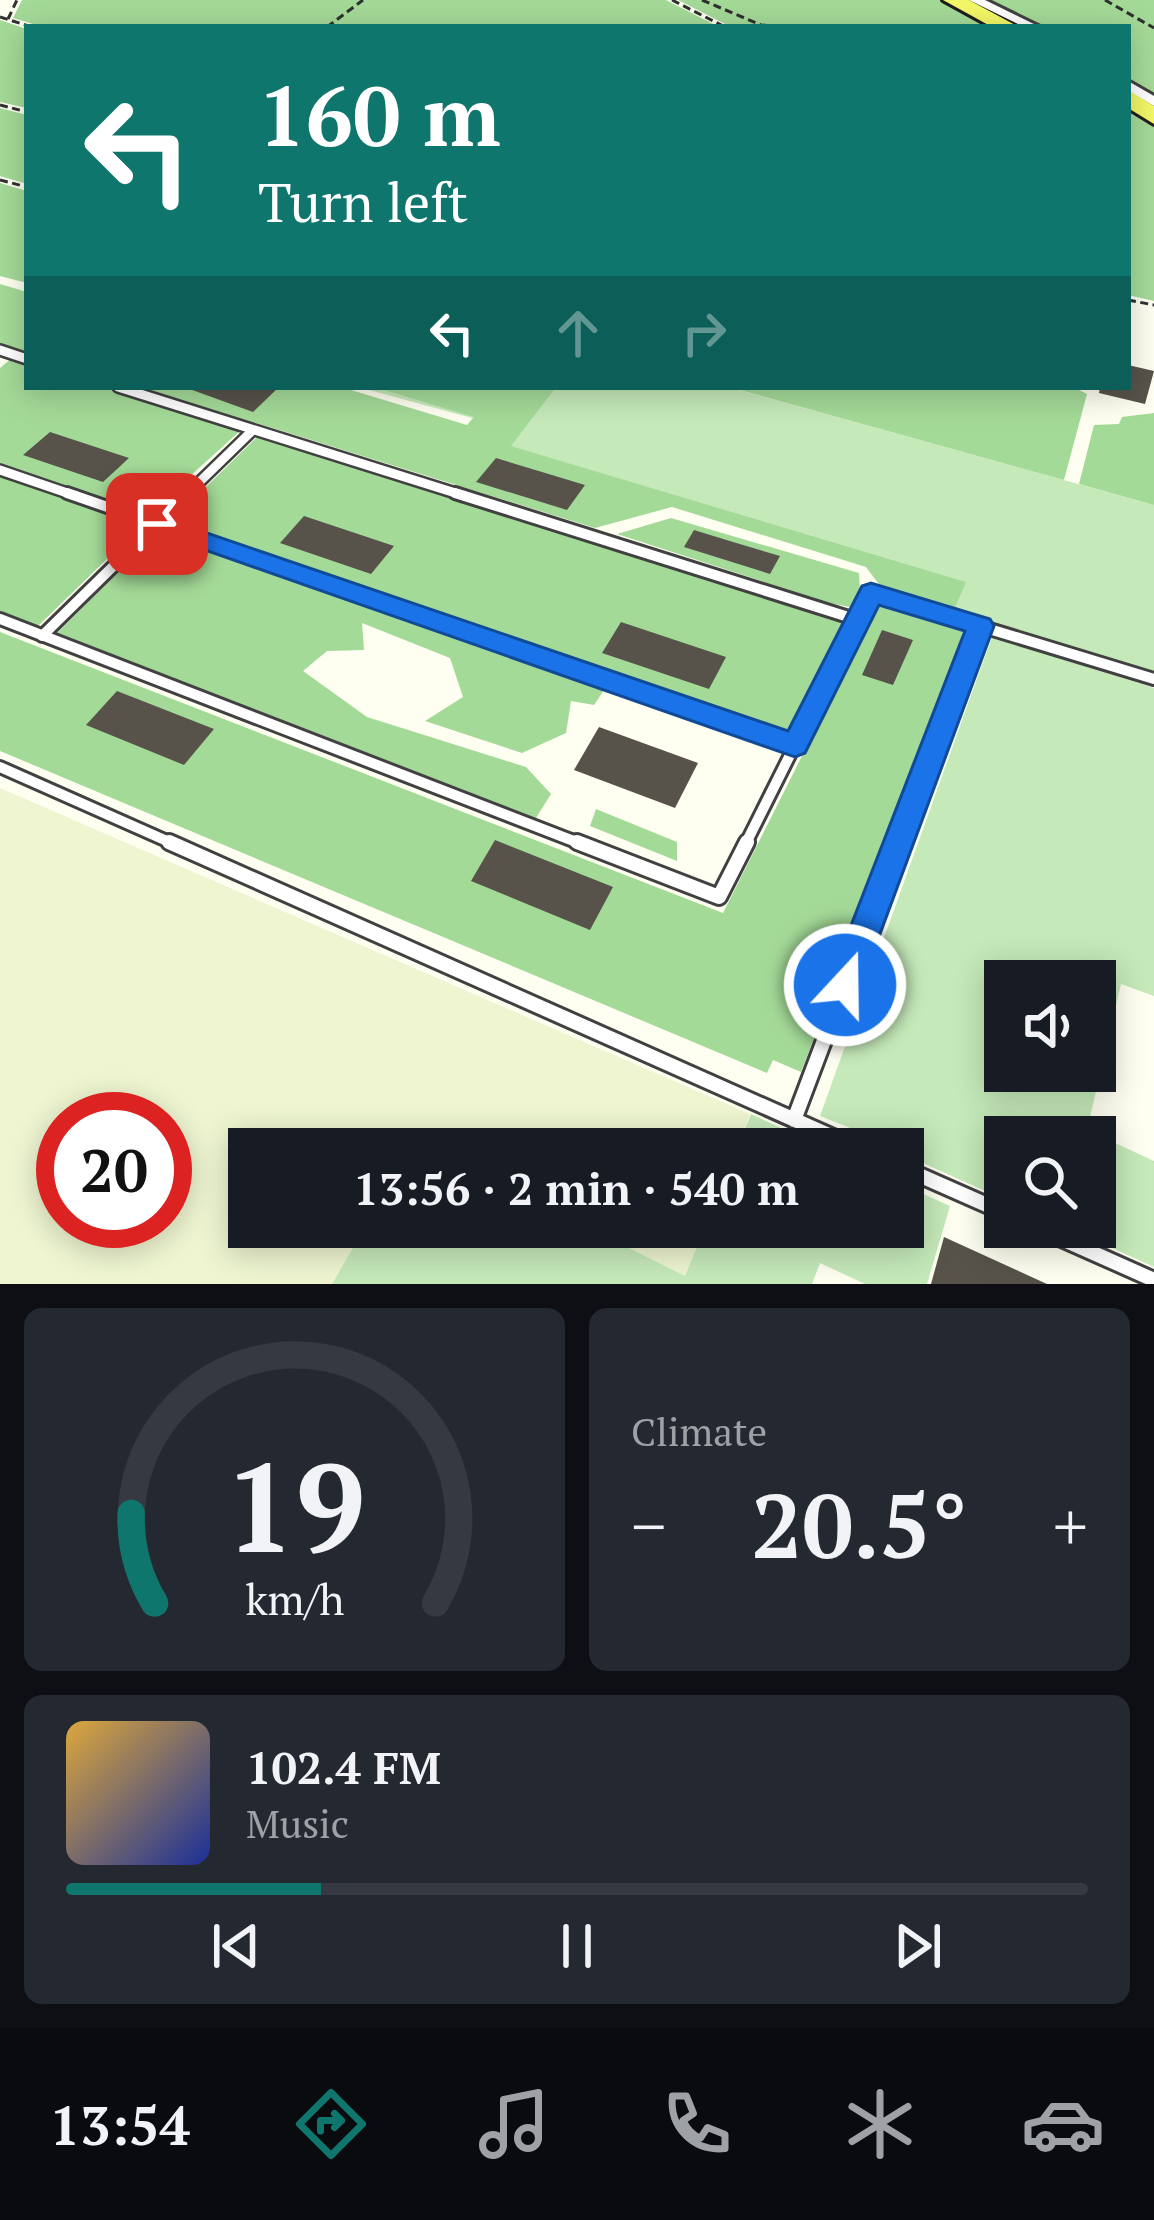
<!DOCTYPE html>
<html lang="en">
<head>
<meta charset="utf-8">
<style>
	body { margin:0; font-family:"PT Serif",serif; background:#242831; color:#f1f3f6; height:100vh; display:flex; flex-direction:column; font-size:45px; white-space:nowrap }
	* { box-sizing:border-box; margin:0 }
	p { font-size:39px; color:#9ea1a6 }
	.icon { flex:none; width:66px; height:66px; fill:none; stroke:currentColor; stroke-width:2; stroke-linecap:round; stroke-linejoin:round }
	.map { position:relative; height:1284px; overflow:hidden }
	.details { display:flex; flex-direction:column; gap:24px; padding:24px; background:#0d0f14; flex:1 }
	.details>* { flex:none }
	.hud { position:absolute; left:24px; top:24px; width:1107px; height:366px; border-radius:0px; box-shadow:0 6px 30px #0003; background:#0f766e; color:#fff; overflow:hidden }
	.tools { position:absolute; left:984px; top:960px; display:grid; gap:24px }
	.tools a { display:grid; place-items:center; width:132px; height:132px; border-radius:0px; background:#171b24; box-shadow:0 6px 30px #0003; font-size:60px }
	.speed { position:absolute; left:36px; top:1092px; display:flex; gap:24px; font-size:60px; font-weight:700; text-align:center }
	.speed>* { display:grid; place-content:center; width:156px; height:156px; border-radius:50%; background:#171b24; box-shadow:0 6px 30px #0003; line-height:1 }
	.speed .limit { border:18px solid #d22; background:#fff; color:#111 }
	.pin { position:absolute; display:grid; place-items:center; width:102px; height:102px; color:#fff; margin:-51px; border-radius:24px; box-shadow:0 6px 18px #0006 }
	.me { position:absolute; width:132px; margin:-66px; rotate:21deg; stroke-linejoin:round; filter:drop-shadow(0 0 9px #0008) }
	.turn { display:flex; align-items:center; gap:42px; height:252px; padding:0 36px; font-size:54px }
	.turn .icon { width:156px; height:156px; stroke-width:2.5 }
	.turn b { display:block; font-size:84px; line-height:102px }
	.lanes { display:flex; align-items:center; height:114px; padding:0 36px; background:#0003; justify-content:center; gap:60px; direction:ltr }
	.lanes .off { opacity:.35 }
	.big { font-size:90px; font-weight:700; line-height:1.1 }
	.details .card { flex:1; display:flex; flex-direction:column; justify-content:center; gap:18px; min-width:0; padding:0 42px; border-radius:18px; background:#242831 }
	.details .dial { align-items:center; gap:0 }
	.dial svg { height:312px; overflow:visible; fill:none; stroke:#363941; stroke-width:7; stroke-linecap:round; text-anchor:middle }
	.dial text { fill:#f1f3f6; stroke:none }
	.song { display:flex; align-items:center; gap:36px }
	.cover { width:144px; height:144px; border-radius:18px; background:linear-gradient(135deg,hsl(40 70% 55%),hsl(230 70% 35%)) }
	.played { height:12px; border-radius:6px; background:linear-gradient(90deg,#0f766e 25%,#363941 25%) }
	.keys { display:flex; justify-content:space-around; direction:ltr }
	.heat { display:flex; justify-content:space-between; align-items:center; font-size:66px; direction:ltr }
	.details .tiles { flex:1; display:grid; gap:24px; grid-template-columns:1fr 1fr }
	.card:last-child { grid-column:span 2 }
	.trip { position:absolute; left:228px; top:1128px; width:696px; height:120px; border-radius:0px; background:#171b24; box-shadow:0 6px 30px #0003; font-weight:700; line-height:120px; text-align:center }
	.tabs { display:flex; height:192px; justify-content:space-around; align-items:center; background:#090b0e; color:#9ea1a6 }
	.tabs .icon { width:84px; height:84px }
	.tabs .on { color:#0f766e }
	.tabs b { font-size:54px; color:#f1f3f6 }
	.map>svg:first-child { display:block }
	.farmland { fill:#eef5d0; fill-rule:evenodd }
	.green { fill:#c5e9b9; fill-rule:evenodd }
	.forest { fill:#a4da98 }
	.building { fill:#57534b }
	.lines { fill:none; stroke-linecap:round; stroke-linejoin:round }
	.service-far2-casing { stroke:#414141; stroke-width:14 }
	.service-far1-casing { stroke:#414141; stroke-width:16 }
	.service-casing { stroke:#414141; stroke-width:20 }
	.minor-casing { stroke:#414141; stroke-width:6 }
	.primary-casing { stroke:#1f1f1f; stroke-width:6 }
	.path { stroke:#303030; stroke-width:3; stroke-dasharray:8 4.5; stroke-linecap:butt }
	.service-far2 { stroke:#fff; stroke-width:9 }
	.service-far1 { stroke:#fff; stroke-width:10 }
	.service { stroke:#fff; stroke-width:14 }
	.minor { fill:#fff; fill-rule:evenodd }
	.primary { fill:#f3f767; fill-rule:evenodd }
	.route { fill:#1a73e8; stroke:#114b97; stroke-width:3 }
</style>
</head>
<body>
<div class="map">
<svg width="1154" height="1284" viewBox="0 0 1154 1284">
	<rect width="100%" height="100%" fill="#fefff0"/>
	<path class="farmland" d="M0,788L750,1114L737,1149H432L416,1141L411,1149H249V1227H365L332,1284H0ZM63,1119H165V1221H63Z
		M587,1227H705L685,1276Z"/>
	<path class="green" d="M358,387H728L1154,505V673L954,610L965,582L510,446L544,400L513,429Z
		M992,637L1154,688V996L1121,984L1087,1130L1154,1161V1267L1066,1227H1095V1137H1005V1200L903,1154V1149L820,1116ZM1005,981H1095V1071H1005Z
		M751,1114L826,1149H737Z
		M903,1185L950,1206L927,1284H865L820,1263L812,1284H332L365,1227H587L685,1276L705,1227H903Z"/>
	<path class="forest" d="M22,0H666L719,27H43L13,18Z
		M678,0H942L1001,27H731Z
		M980,0H1154V96L1128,78V27H1042Z
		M0,20L27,29V108L0,102Z
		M1128,105L1154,126V301L1128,295Z
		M0,108L27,115V184L0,176Z
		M0,183L27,191V283L0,276Z
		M0,284L27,292V352L0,344Z
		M12,358L27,363V387H102L240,431L148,514L0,463V368Z
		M140,387H341L467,425L474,417L374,387H556L511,446L966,582L954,610L881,587L866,567L672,507L595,528Z
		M729,387H1073L1087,394L1064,480Z
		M1154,413V505L1079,484L1094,425L1119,424L1122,417Z
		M257,437L842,623L788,730L171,521Z
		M0,475L143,524L38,626L0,611Z
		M671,518L859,573L860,592L850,607L829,603L617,534Z
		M160,531L166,532L608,684L594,705L571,701L566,733L522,753L425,721L463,697L450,658L362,623L364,650L327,651L303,671L367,717L526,767L551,794L536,818L57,633Z
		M883,603L970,630L801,1072L773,1060L767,1073L0,751V632L723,913L877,607Z
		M596,809L677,842V861L590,826Z"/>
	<path class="building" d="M1128,365L1154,371L1145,404L1099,393L1100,387H1128Z
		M184,387H279L253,412Z
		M50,432L129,458L103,482L23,455Z
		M496,458L585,485L567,510L476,482Z
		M304,516L394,546L371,574L280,543Z
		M694,530L733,542L780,556L770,574L684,547Z
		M621,622L726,657L709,689L602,653Z
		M882,630L913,640L893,685L862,675Z
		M117,691L214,729L184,765L86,725Z
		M599,727L698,763L675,808L574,770Z
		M495,840L613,887L590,930L471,881Z
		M944,1237L1047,1284H931Z"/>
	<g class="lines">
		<g class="service-far2-casing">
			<path id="service-far2" d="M0,350L27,359
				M118,387L465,496
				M0,470L76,496
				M185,496L253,430"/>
		</g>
		<g class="service-far1-casing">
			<path id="service-far1" d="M67,493L795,745
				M455,493L858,620
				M0,619L584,845
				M42,636L188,493
				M0,767L176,845
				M745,845L871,593L1154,679
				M898,845L980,626"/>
		</g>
		<g class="service-casing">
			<path id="service" d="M169,842L860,1149
				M577,842L719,897L747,842
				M794,1120L899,842
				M903,1168L1005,1213
				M1035,1227L1154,1280"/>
		</g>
		<g class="minor-casing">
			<path id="minor" d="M969,0H985L1040,27H1024Z
				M1128,81L1154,96V106L1128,91Z"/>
		</g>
		<g class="primary-casing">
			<path id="primary" d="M943,0H969L1019,27H992Z
				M1128,90L1154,106V124L1128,108Z"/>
		</g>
		<path class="path" d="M672,0L725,27
			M702,0L761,25L784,27
			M1105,0L1154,28
			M0,17L32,27
			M8,19L17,0
			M327,27L363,0
			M0,105L27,112
			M0,180L27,187
			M1128,300L1154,305"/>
		<use href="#service-far2" class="service-far2"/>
		<use href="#service-far1" class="service-far1"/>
		<use href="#service" class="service"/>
		<use href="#minor" class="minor"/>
		<use href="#primary" class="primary"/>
	</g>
	<path class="route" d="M157,516L788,731L862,586L871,583L990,619L994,626L857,996L845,1000L833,996L828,985L965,631L879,605L805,753L795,757L148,530V518Z"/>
</svg>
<div class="tools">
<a><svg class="icon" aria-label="sound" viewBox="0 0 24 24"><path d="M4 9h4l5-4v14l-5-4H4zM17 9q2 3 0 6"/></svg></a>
<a><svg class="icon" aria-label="search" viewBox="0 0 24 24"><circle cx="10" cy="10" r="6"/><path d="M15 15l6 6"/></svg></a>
</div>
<div class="speed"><div class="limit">20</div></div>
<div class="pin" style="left:157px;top:524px;background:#d93025"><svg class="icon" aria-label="arrive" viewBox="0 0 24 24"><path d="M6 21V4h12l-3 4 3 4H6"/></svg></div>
<svg class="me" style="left:845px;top:985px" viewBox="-20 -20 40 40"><circle r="17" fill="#1a73e8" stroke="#fff" stroke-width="3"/><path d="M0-11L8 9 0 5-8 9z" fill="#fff"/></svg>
<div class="trip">13:56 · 2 min · 540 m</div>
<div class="hud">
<div class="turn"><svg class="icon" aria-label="left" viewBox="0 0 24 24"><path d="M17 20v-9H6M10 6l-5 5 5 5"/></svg><div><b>160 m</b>Turn left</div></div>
<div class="lanes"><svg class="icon" aria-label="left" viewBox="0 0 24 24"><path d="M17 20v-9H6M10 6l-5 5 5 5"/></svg><svg class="icon off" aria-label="ahead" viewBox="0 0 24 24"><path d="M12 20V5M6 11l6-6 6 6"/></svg><svg class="icon off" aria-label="right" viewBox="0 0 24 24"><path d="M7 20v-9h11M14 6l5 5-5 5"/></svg></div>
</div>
</div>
<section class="details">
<div class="tiles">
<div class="card dial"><svg viewBox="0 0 100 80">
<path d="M14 69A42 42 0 1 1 86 69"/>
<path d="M14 69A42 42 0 0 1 8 46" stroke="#0f766e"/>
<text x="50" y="56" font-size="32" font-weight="700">19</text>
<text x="50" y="72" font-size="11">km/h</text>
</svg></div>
<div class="card"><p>Climate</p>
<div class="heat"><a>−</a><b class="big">20.5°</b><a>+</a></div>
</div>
<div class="card">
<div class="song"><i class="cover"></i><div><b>102.4 FM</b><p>Music</p></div></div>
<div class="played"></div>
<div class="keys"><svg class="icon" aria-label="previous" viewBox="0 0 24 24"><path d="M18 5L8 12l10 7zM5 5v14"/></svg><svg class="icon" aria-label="pause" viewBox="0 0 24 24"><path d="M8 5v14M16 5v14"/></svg><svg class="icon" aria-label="next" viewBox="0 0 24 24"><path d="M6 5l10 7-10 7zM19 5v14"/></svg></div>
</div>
</div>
</section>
<nav class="tabs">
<b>13:54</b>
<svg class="icon on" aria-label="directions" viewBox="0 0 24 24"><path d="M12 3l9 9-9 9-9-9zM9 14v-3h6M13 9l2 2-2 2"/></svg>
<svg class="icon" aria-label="music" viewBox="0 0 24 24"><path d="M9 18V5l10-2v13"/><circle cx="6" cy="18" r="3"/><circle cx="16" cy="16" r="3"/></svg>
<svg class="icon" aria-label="phone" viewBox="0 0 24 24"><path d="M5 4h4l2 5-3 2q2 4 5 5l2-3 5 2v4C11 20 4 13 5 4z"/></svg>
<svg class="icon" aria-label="climate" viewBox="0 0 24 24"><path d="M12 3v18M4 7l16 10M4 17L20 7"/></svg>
<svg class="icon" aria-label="car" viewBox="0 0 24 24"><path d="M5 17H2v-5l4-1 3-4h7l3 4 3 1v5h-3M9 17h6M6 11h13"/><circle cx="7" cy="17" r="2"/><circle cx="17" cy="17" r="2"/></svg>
</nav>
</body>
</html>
